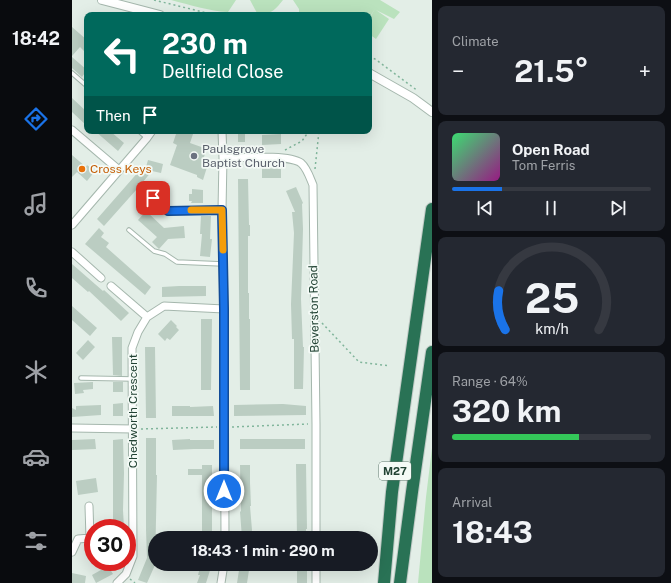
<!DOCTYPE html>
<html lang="en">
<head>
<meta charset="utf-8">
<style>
	body { margin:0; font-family:"Public Sans",sans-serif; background:#242831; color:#f1f3f6; height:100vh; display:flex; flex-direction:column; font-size:15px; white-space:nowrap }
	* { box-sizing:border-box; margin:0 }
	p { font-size:13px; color:#9ea1a6 }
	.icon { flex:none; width:22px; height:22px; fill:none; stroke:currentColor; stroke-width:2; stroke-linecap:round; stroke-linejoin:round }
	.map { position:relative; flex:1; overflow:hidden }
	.details { display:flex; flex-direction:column; gap:6px; padding:6px; background:#0d0f14; width:239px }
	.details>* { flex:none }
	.guide { position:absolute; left:12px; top:12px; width:288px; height:122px; border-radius:8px; box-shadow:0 4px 16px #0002; background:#00695c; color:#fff; overflow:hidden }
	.speed { position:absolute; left:12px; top:519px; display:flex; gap:8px; font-size:20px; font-weight:700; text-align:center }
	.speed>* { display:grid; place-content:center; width:52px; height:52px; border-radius:50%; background:#171b24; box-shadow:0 4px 16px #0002; line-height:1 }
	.speed .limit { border:6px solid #d22; background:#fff; color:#111 }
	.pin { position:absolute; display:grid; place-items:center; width:34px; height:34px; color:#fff; margin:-17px; border-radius:8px; box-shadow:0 2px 6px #0006 }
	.me { position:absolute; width:44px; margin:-22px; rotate:0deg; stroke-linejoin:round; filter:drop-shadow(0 0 3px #0008) }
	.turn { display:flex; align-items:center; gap:14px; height:84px; padding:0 12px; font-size:18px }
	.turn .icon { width:52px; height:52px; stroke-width:2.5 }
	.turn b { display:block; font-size:28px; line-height:34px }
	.then { display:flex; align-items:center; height:38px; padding:0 12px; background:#0003; gap:8px; font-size:15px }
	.big { font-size:30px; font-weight:700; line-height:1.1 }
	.details .widget { flex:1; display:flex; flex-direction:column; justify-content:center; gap:6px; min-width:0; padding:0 14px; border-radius:8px; background:#242831 }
	.details .dial { align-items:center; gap:0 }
	.dial svg { height:104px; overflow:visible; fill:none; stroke:#363941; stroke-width:7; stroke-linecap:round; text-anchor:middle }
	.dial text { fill:#f1f3f6; stroke:none }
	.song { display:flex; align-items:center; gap:12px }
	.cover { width:48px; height:48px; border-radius:6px; background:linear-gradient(135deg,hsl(140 70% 55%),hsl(310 70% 35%)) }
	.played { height:4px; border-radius:2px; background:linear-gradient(90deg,#1a73e8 25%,#363941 25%) }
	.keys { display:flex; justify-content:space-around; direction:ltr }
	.heat { display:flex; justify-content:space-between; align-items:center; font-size:22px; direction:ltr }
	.charge { height:6px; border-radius:3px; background:linear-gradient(90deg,#34c759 64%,#363941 0) }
	.trip { position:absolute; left:76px; top:531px; width:230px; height:40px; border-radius:20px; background:#171b24; box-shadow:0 4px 16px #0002; font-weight:700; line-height:40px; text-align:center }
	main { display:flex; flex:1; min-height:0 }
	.tabs { display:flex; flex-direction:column; width:72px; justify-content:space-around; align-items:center; background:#090b0e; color:#9ea1a6 }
	.tabs .icon { width:28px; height:28px }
	.tabs .active { color:#1a73e8 }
	.tabs b { font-size:18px; color:#f1f3f6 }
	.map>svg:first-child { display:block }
	.green { fill:#bae2bd }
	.building { fill:#bbcdc2 }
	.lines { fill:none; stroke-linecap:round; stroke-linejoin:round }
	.service-casing { stroke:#a5b7ad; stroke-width:5.5 }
	.minor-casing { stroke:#a5b7ad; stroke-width:9 }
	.tertiary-casing { stroke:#a5b7ad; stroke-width:10 }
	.motorway-casing { stroke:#c1cac6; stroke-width:14 }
	.path { stroke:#80b59b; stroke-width:1.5; stroke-dasharray:2 3; stroke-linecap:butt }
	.service { stroke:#fff; stroke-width:3.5 }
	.minor { stroke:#fff; stroke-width:7 }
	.tertiary { stroke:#fff; stroke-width:8 }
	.motorway { stroke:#297255; stroke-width:12 }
	.route-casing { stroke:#114b97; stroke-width:10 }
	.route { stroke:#1a73e8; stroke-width:7 }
	.slow { stroke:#f59e0b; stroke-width:7 }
	.worship-dot { fill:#6b7280; stroke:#f4faf6; stroke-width:1.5 }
	.food-dot { fill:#e8710a; stroke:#f4faf6; stroke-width:1.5 }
	.labels { text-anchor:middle; stroke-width:3.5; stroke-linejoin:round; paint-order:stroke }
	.shield { fill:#f4faf6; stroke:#60796e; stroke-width:1 }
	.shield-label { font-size:11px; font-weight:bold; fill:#214233 }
	.worship-label { font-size:12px; fill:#5b616d; stroke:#f4faf6; text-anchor:start }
	.food-label { font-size:12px; fill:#c56008; stroke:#f4faf6; text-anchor:start }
	.street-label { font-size:12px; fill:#214233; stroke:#f4faf6 }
</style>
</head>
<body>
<main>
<nav class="tabs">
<b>18:42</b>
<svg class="icon active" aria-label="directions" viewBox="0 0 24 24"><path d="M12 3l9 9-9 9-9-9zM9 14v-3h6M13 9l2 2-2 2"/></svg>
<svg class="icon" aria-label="music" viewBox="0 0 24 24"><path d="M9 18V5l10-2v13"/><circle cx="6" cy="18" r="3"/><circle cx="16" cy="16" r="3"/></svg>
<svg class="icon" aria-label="phone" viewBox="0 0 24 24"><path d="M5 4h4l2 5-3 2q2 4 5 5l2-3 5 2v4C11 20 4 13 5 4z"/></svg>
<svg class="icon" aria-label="climate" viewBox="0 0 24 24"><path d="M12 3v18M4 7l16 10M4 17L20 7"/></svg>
<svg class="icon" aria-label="car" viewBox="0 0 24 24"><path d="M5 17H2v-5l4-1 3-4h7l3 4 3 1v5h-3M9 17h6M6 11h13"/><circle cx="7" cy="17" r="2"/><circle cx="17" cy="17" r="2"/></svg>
<svg class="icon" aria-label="filters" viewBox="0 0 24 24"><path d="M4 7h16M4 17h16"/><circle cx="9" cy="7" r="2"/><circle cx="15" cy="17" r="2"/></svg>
</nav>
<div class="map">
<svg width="360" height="583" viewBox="0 0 360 583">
	<rect width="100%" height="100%" fill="#e3eee7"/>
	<path class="green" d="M99,0H164L156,12C137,11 118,5 99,0Z
		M178,0H211C203,10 199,15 185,13Z
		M221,0H308L328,12L322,19L304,10L317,19L304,39L297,34V19L303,9L297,18V15H227V9Z
		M360,448V583H346L354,497Z"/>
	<path class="building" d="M0,27L15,40V54L8,47L0,56Z
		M0,57L15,70L10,77L0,68Z
		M0,98L15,112V126L0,112Z
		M23,131H38L52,143L46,151Z
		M105,131H122L118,143L135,149L130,162L136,164L131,180L125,177V175L98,165L105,145L101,143Z
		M166,131H173V142H166Z
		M209,134V144L190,145V135Z
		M0,155L14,167L15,165L23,171L15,181L5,172L0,177Z
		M76,160L91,164L89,173L80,171L70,183L81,193L78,194L75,199L65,189L32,226L25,219L68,170L72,174Z
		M190,168L209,169V178H190Z
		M166,179H176L177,225H178V236H176V293H177V319H178V390H168Z
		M224,187L231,203L230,204L231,229L229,299L231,347H232L231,389H222V339H220L219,304L222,233L220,212H223L214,191Z
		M120,189L131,190V203H119L120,201H117V194H120Z
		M74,211L92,228L112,226L113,238L96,239L87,249L80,242L85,237L66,220Z
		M129,216H139L138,239H140L138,257L128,256L130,234H128Z
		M27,228L32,233L29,237L37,243L34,247L79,287L73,295L13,244Z
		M0,264L31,291L32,290L57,313L49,321L17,291L16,292L0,278Z
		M107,286H134V296L90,297V287Z
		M0,306L25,328L18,336L0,320Z
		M129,319H140L139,390H129Z
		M99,320L105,326L104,327L107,330L98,340L95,338L93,341L86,334Z
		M40,337H50V376L41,375Z
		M16,340L23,347L11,360L4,353Z
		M73,347H83L84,418H74Z
		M21,382V389L11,390L12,393L3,394L2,383Z
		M41,382H51V392H41Z
		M51,403V416H41V404Z
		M211,404L234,406V415L162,416V405Z
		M29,405V415L0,417V408L4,410V406Z
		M100,406H118V407L141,406L142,416H100Z
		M74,438H84V475H85L83,565L75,583L66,580L75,558L74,530Z
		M23,439L24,449L0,450V440Z
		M51,439L52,473L51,510L52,528H41V440Z
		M118,439V440H142V449H122L101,450L100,440Z
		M168,439H233V449H168Z
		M224,464H234L235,529H234V538H225Z
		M130,465H140V538H130V475H116V469H130Z
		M168,465H178V483L179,506H178L180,530L179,538H170L168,512L169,511Z
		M24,478L26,492L6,495L4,481Z
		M129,564H140L134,583H125L128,575H126Z
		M168,564H178L175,583H165Z
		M225,564H235V583H225Z
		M36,566L41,574L24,583L20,575Z
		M0,573L14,576L13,583H0Z"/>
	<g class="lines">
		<g class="service-casing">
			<path id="service" d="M0,73L15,86
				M67,131L75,138
				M57,230L82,251L93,254L105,262L151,264
				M9,378L61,379"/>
		</g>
		<g class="minor-casing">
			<path id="minor" d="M0,130L47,170
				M150,131L151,158L150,210L152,309L153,538
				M151,158C168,158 216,154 229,163C235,168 238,178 241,185L244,424V538
				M81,198L96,211L150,210
				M0,225L75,138L80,131
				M0,252L29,278
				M39,286L75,317
				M0,428L61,429
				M0,552L6,539L18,538L17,506
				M45,583L54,574L61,556L60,348L66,332L75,317L92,306L152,309
				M149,583L152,564
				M244,583V564"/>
		</g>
		<g class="tertiary-casing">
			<path id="tertiary" d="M30,0L88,15
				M297,73L341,98L360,112"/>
		</g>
		<g class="motorway-casing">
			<path id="motorway" d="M312,583L320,492L360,209
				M328,583L340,492L360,352"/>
		</g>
		<path class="path" d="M82,0L143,15
			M297,57L303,59L346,91
			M213,150L230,141L237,131
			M243,169L247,131
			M250,323L287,362L318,366
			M160,427L236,424
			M69,429L145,427
			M58,579L63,583"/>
		<use href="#service" class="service"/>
		<use href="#minor" class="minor"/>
		<use href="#tertiary" class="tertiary"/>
		<use href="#motorway" class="motorway"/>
	</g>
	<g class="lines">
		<g class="route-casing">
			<path id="route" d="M81,198L96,211L150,210L152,309V491"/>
		</g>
		<use href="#route" class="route"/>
		<path class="slow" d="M119,210H150L151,250"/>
	</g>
	<circle class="worship-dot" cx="122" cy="156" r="4"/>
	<circle class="food-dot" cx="10" cy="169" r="4"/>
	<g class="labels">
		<rect class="shield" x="307" y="462" width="32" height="18" rx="3"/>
		<g class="shield-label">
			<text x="323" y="475">M27</text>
		</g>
		<g class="worship-label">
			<text x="130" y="153">Paulsgrove<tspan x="130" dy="14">Baptist Church</tspan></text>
		</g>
		<g class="food-label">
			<text x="18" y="173">Cross Keys</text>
		</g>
		<g class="street-label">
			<text transform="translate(242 309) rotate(-91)" y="4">Beverston Road</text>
			<text transform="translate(61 411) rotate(-90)" y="4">Chedworth Crescent</text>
		</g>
	</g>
</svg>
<div class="speed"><div class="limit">30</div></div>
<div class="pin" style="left:81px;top:198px;background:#d93025"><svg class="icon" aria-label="arrive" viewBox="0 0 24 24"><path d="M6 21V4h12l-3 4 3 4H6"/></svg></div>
<svg class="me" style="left:152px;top:491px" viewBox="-20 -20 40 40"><circle r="17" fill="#1a73e8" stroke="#fff" stroke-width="3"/><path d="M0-11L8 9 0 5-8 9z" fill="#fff"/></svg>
<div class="trip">18:43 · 1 min · 290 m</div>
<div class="guide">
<div class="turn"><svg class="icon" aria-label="left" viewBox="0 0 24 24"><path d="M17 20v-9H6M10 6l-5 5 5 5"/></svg><div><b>230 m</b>Dellfield Close</div></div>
<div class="then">Then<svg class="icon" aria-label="arrive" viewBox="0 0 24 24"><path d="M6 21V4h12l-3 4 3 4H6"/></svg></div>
</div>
</div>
<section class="details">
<div class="widget"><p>Climate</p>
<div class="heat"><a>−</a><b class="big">21.5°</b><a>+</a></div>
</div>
<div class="widget">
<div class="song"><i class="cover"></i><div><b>Open Road</b><p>Tom Ferris</p></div></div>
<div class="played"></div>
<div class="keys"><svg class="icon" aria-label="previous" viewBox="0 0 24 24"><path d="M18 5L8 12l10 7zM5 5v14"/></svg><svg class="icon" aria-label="pause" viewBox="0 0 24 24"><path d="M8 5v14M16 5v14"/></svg><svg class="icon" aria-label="next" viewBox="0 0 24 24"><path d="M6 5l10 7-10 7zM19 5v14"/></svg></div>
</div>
<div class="widget dial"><svg viewBox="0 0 100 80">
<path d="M14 69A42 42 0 1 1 86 69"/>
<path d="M14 69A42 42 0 0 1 9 39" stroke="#1a73e8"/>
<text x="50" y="56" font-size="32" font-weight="700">25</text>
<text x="50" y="72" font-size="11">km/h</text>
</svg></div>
<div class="widget"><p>Range · 64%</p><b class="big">320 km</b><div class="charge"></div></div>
<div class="widget"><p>Arrival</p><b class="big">18:43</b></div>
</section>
</main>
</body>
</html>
